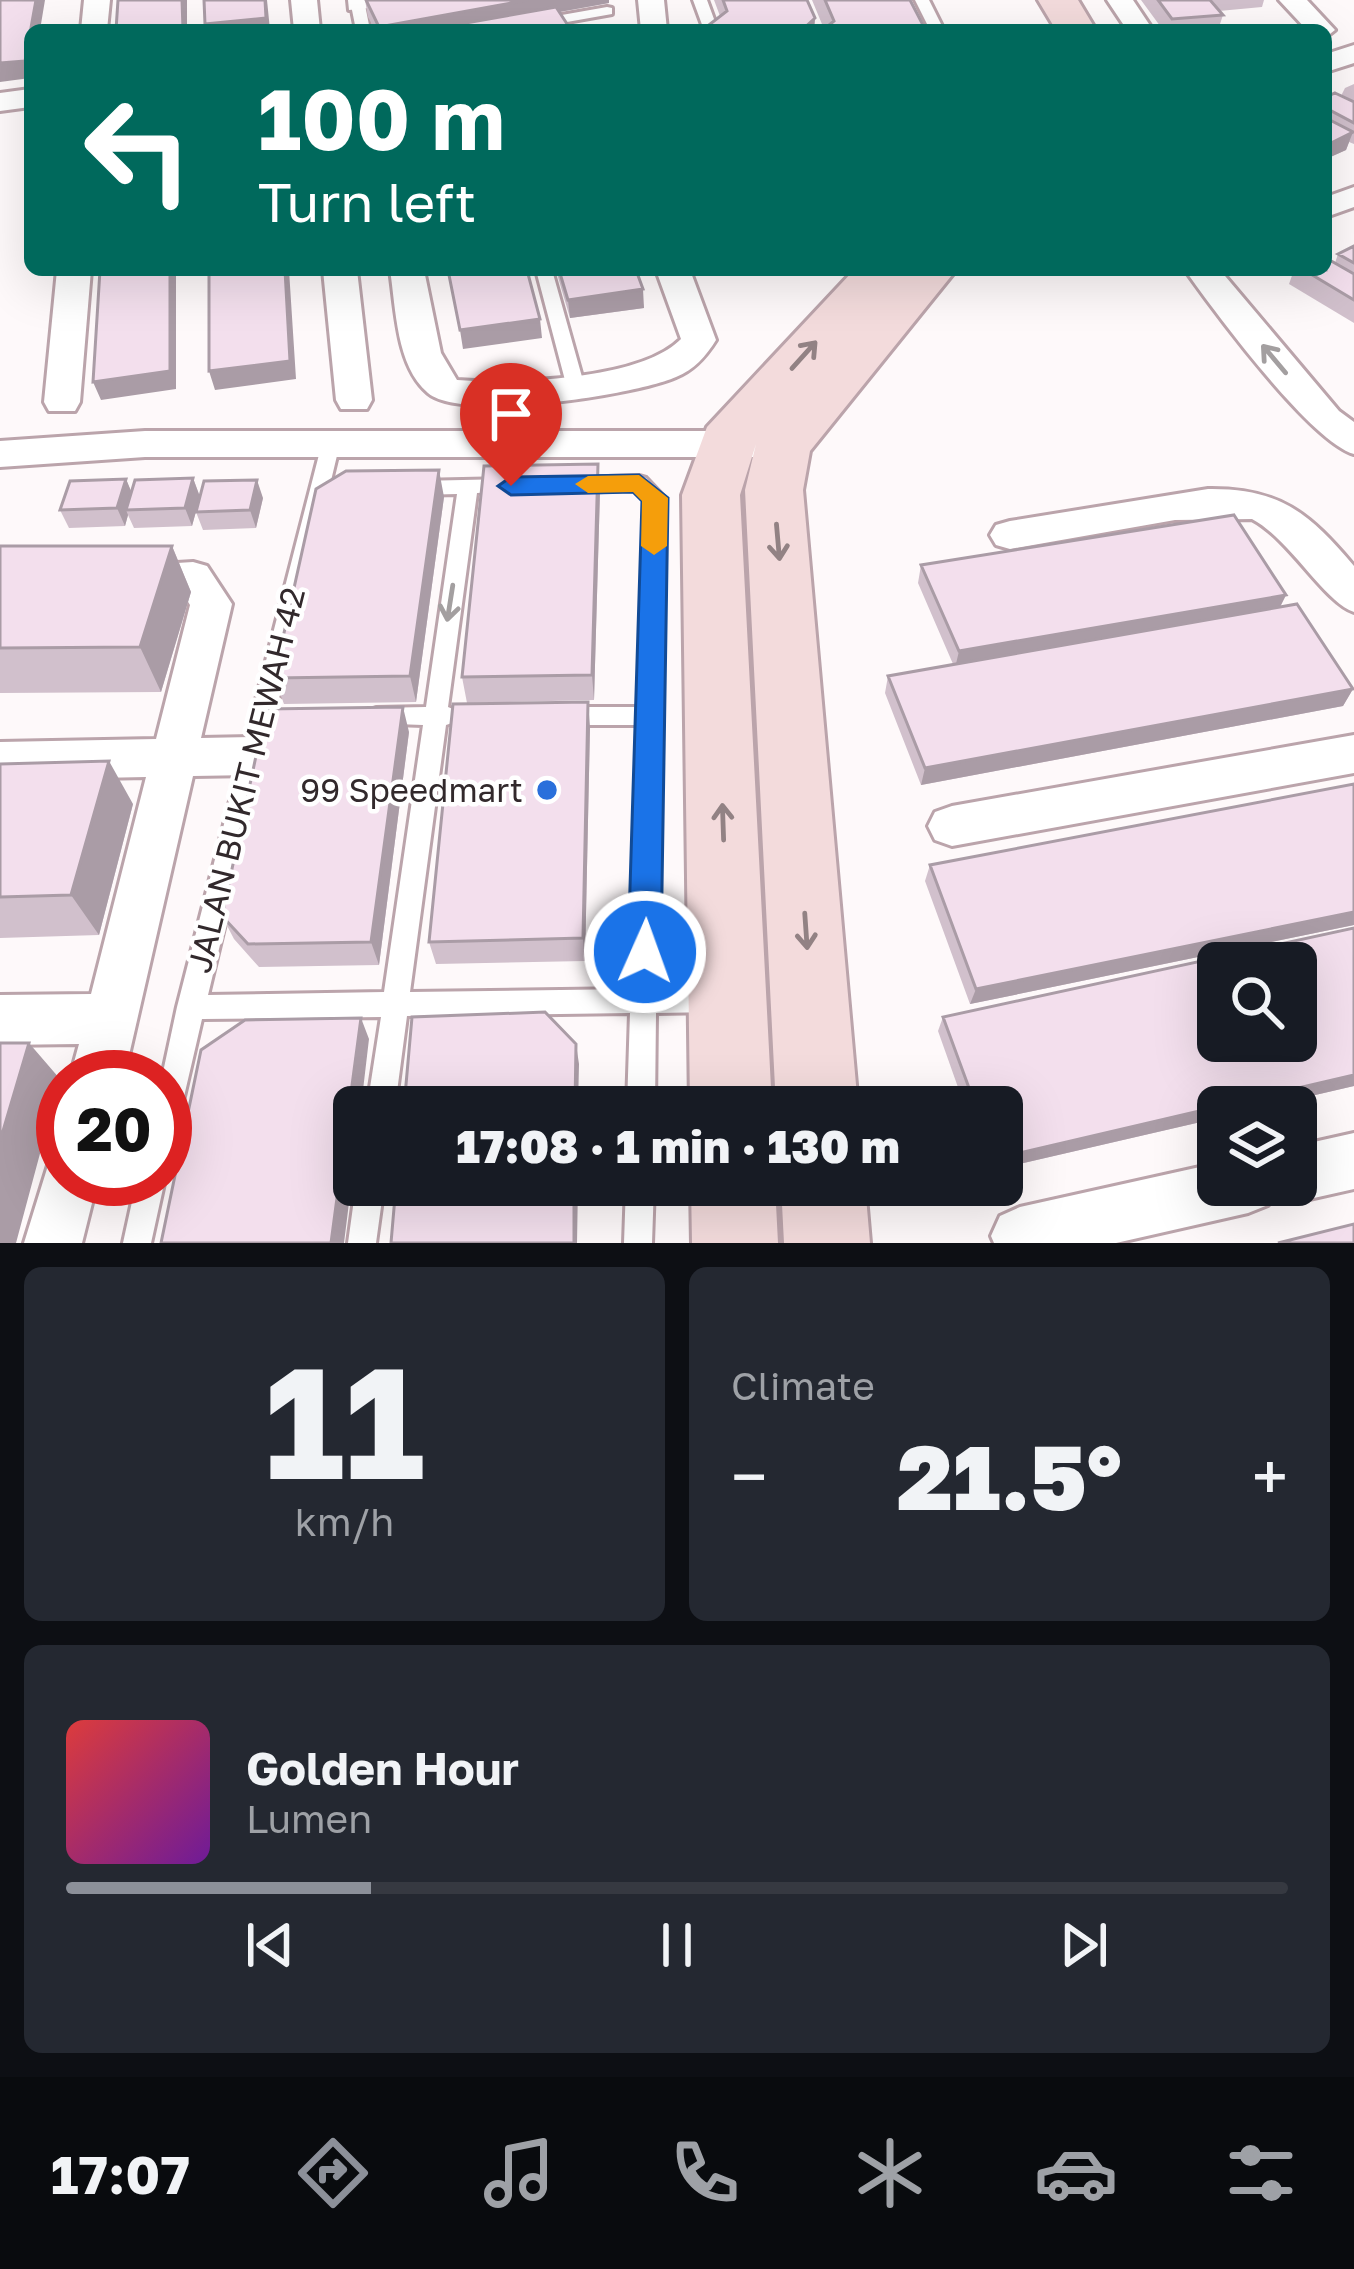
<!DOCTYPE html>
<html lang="en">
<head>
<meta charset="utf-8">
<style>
	body { margin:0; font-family:"Golos Text",sans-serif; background:#242831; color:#f1f3f6; height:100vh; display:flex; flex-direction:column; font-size:45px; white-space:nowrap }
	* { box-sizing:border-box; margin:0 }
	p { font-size:39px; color:#9ea1a6 }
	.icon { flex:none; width:66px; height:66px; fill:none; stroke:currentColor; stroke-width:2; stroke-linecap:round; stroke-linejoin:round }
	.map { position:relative; height:1243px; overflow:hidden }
	.details { display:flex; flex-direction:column; gap:24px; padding:24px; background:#0d0f14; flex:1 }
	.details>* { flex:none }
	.hud { position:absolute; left:24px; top:24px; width:1308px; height:252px; border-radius:18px; box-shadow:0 12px 48px #0002; background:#00695c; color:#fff; overflow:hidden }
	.buttons { position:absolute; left:1197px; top:942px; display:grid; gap:24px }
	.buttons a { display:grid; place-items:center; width:120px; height:120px; border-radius:18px; background:#171b24; box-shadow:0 12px 48px #0002; font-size:60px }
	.speed { position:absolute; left:36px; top:1050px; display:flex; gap:24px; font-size:60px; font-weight:700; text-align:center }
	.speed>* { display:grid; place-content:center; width:156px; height:156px; border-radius:50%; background:#171b24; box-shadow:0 12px 48px #0002; line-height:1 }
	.speed .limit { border:18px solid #d22; background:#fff; color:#111 }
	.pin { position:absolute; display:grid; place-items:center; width:102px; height:102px; color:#fff; margin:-123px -51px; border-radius:50% 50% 50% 0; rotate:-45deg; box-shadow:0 0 12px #0007 }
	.pin .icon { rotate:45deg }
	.me { position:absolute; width:132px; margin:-66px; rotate:2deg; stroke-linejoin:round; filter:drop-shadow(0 0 9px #0008) }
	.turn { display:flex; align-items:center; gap:42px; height:252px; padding:0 36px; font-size:54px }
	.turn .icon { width:156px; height:156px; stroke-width:2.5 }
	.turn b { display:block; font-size:84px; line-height:102px }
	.big { font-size:90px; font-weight:800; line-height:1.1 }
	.details .tile { flex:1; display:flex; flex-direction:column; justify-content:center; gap:18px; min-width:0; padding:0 42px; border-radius:18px; background:#242831 }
	.details .dial { align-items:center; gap:0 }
	.dial b { font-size:156px; line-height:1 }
	.song { display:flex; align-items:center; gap:36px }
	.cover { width:144px; height:144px; border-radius:18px; background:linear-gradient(135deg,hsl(0 70% 55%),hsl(280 70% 35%)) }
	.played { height:12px; border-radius:6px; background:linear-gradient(90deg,#8c9099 25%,#363941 25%) }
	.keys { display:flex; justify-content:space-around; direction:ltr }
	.heat { display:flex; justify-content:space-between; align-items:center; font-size:66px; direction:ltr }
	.details .tiles { flex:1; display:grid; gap:24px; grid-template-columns:1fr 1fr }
	.tile:last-child { grid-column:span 2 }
	.trip { position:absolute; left:333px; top:1086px; width:690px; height:120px; border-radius:18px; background:#171b24; box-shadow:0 12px 48px #0002; font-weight:800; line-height:120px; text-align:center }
	.tab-bar { display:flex; height:192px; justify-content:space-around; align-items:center; background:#090b0e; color:#9ea1a6 }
	.tab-bar .icon { width:84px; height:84px }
	.tab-bar .active { color:#8c9099 }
	.tab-bar b { font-size:54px; color:#f1f3f6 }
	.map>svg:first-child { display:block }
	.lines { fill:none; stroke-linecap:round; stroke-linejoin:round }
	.lane-casing { stroke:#bba4ab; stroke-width:6 }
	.street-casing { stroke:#bba4ab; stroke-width:6 }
	.secondary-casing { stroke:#bba4ab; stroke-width:6 }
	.lane { fill:#fff; fill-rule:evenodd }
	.street { fill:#fff; fill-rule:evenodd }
	.secondary { fill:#f3dbdc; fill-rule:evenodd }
	.wall { fill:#d1c0cc }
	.shaded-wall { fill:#aa9ca6 }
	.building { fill:#f3dfed; stroke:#aa9ca6; stroke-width:3; fill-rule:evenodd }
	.oneway { stroke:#928284 }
	.oneway2 { stroke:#a39fa0 }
	.route { fill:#1a73e8; stroke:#114b97; stroke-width:3 }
	.slow { fill:#f59e0b }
	.poi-dot { fill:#2a6fdb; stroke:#fff; stroke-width:4.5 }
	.labels { text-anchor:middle; stroke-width:9; stroke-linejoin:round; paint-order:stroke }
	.street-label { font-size:33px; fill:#32292c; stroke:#fff }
	.poi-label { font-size:33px; fill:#32292c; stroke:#fff; text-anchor:end }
</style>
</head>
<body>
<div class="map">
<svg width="1354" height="1243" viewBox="0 0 1354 1243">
	<rect width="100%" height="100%" fill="#fef9fa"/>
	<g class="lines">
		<g class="lane-casing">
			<path id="lane" d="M350,0H364L370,30H356Z
				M693,0H707L718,30H704Z
				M915,0H929L944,30H930Z
				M607,7L612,8V14L522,30H492L499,26Z
				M536,270H552L584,384L581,388L575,390L566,384Z
				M331,437L340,443L208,995L384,992L423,725L368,723L365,717L368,711L376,708L426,707L457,494L418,495L408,488L418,481L507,479L517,486L514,491L477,493L448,707L455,710L458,716L455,722L446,725L410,992L631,989L639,725H562L554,722L551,716L554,710L562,707H639L645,500L634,490L574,492L564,485L574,478L639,476L646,478L665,498L657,989L715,988L724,991L728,1000L724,1009L715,1012L656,1013L655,1107H627L630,1013L407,1016L395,1107H367L381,1017L202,1019L179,1118L175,1128L165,1132V1077H162L177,1007L322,443Z
				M137,1179H165L151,1243H123Z
				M356,1185H384L376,1243H348Z
				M626,1185H654L652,1243H624Z"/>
		</g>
		<g class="street-casing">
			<path id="street" d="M84,0H110L107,30H81Z
				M291,0H317L320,30H294Z
				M348,0H393L389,6L349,10Z
				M638,0H664L667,30H641Z
				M1107,0H1133L1153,30H1127Z
				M1279,0H1307L1335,30L1326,37V30H1307Z
				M1354,45V63L1326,72V54Z
				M30,89V107L0,111V93Z
				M1354,187V207L1326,217V197Z
				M57,270H91L80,402L75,411H49L44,402Z
				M323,270H357L372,400L367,409H341L336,400Z
				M390,270H424L441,353L457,380C514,384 641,380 681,339L656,270H690L716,340C706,356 694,370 676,377C635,395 462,422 428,393C396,366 396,308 390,270Z
				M1185,270H1220L1339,411L1354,422V454C1310,441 1215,312 1185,270Z
				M145,431H758L771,435L777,444L771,453L758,457H145L0,467V441Z
				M1208,489C1280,488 1309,513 1354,566V612C1324,602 1290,539 1252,519L1175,520L1010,549L996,545L990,535L996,525L1010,521Z
				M193,562L207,566L232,604L201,738L252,737L268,743L275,756L268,769L252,775L193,776L124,1077H70L79,1044L0,1045V995L91,994L146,777L0,780V742L156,739L190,605L182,592L127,593L113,589L107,578L113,567Z
				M1354,735V773L952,846L935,840L928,826L935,812L952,806Z
				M1354,1133V1189L1296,1202L1274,1189L1268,1205L1248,1213L1116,1243H994L991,1236L1000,1216L1020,1207L1218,1163V1185H1296V1146Z
				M63,1154V1179H98L82,1243H24L50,1159Z"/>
		</g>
		<g class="secondary-casing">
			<path id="secondary" d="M1038,0H1078L1096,30H1056Z
				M854,270H956L810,451L803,490L858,1107H776L745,490L756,444L740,495L772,1107H690L682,495L707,427Z
				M691,1185H775L778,1243H692Z
				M781,1185H865L870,1243H784Z"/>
		</g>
		<use href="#lane" class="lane"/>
		<use href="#street" class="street"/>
		<use href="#secondary" class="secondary"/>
	</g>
	<path class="wall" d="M365,0L609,3L559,12L571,30H375L368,17Z
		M714,0H807L815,18L814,30H705L720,16Z
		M812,0H910L824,29Z
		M1141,0H1210L1223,15L1218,30H1163Z
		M1210,0H1264L1262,7L1219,11Z
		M1354,84V144L1349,142L1346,150L1326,159V97L1341,96L1345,88Z
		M1354,246V323L1289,284L1294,270H1326L1335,263L1338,254Z
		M556,270H636L644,308L570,318Z
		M193,478L200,497L192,526L134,528L128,515L125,526L69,528L60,510L126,479L131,492Z
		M600,491L594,700L467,703L462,677Z
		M444,497L416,702L284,704L274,678Z
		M263,498L256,528L203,530L196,512Z
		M0,546H172L191,592L161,692L0,693Z
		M921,565L1286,595L1280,607L1353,689L1343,706L921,785L885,693L888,676L953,664L918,583Z
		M590,727L585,961L436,964L429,942Z
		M409,732L379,965L259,967L234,939L222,916Z
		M0,764L133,804L99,935L0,938Z
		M1354,784V925L970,1004L925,881L930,865Z
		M1354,928V1086L1264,1107H1218V1118L1002,1168V1107H965L938,1031L943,1017Z"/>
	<path class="shaded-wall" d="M36,0H45L40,30H30Z
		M182,0H187V30H170Z
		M265,0H267L270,30H206L205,24Z
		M528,0H609V3L459,30H379V27Z
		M815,18L814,30H802Z
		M30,31V78L0,82V63Z
		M1353,132L1346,150L1326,159L1331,143Z
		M170,270H176V389L101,400L93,382Z
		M285,270H289L296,379L215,390L209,371Z
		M643,289L644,308L570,318L568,300Z
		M540,319L542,338L463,349L460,330Z
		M598,464L600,491L594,700L592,675Z
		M439,470L444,497L416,702L410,676Z
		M193,478L200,497L192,526L185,508Z
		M126,479L134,498L126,510L128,515L125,526L117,508Z
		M257,480L263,498L256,528L250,510Z
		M172,546L191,592L161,692L140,647Z
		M1286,595L1277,613L955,668L959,651Z
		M1353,689L1343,706L921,785L925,768Z
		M588,702L590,727L585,961L583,938Z
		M403,707L409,732L379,965L371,942Z
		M109,761L133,804L99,935L71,895Z
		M1354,912V925L970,1004L976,989Z
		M361,1018L369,1039L361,1107H354V1162L344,1243H331Z
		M29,1043L60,1079L16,1243H0V1141Z
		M576,1044L579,1064L578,1107H575Z
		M1354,1075V1086L1264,1107H1218V1118L1002,1168V1157Z
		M574,1185H578L577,1243H574Z"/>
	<path class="building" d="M0,0H36L25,61L0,63Z
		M118,0H182L183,29L116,30Z
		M204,0H265L266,18L205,24Z
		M366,0H528L379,27Z
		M723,0H807L815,18L802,30H705V28L727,11Z
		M825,0H910L923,25L922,30H823L834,21Z
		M1158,0H1210L1223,15L1172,19Z
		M556,7L571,30H426Z
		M1335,93L1354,102V123L1326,108V97Z
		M1326,118L1353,132L1331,143L1326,140Z
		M1354,246V263L1338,254Z
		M1326,258L1354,274V300L1304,270H1326Z
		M100,270H170V371L93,382Z
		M209,270H285L290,361L209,371Z
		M448,270H527L540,319L460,330Z
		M559,270H636L643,289L568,300Z
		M598,464L592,675L462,677L484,466Z
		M439,470L410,676L274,678L316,489L346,471Z
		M193,478L185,508L126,510L135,480Z
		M126,479L117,508L60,510L70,481Z
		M257,480L250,510L196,512L204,481Z
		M1234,515L1286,595L959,651L921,565Z
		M0,546H172L140,647L0,648Z
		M1297,604L1353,689L925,768L888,676Z
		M588,702L583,938L429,942L453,704Z
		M403,707L371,942L248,944L222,916L266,709Z
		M109,761L71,895L0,897V764Z
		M1354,784V912L976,989L930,865Z
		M1354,928V1075L1002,1157V1107H976L943,1017ZM1218,963H1296V1041H1218Z
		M545,1012L576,1044L575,1107H404L412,1017Z
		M361,1018L331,1243H161L201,1050L245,1020Z
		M0,1043H29L0,1141Z
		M396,1185H574V1243H391Z
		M1354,1224V1243H1278Z"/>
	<defs><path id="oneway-shaft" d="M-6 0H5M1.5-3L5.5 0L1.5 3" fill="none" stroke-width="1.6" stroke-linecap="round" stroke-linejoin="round" transform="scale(3)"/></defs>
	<g class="oneway">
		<use href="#oneway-shaft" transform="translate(804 355) rotate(-48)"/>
		<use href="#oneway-shaft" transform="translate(778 542) rotate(85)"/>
		<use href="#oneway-shaft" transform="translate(723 822) rotate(-92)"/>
		<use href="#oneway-shaft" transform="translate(806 931) rotate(86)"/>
	</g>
	<g class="oneway2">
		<use href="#oneway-shaft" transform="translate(1274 359) rotate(-130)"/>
		<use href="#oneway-shaft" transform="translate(450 603) rotate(99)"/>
	</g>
	<path class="route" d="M639,475L668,498L661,952L656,963L645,968L633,963L628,952L642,501L633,492L511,495L498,486L511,477Z"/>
	<path class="slow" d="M639,475L668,498L667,546L654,555L641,546L642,501L633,492L588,493L575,484L588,476Z"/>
	<circle class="poi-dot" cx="547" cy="790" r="12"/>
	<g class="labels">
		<g class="street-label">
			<text transform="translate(246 780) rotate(-76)" y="12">JALAN BUKIT MEWAH 42</text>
		</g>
		<g class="poi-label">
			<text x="523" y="802">99 Speedmart</text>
		</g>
	</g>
</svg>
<div class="buttons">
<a><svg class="icon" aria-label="search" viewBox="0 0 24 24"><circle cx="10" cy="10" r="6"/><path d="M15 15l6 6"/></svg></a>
<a><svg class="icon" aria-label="layers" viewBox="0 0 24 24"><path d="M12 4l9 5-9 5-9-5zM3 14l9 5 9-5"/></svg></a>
</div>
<div class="speed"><div class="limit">20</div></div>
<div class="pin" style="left:511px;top:486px;background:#d93025"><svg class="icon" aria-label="arrive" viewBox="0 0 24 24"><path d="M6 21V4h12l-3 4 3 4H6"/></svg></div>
<svg class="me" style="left:645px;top:952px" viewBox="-20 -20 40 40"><circle r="17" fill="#1a73e8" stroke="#fff" stroke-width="3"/><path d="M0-11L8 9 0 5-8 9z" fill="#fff"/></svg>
<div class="trip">17:08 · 1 min · 130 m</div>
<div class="hud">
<div class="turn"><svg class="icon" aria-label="left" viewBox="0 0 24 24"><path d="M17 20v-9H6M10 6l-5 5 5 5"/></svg><div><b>100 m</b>Turn left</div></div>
</div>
</div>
<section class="details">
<div class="tiles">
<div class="tile dial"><b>11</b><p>km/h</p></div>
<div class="tile"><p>Climate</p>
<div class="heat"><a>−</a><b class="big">21.5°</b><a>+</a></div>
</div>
<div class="tile">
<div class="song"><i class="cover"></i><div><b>Golden Hour</b><p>Lumen</p></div></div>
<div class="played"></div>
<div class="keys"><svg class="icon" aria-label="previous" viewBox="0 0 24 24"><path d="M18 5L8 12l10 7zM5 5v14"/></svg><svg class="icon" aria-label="pause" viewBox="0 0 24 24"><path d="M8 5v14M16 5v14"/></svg><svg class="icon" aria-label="next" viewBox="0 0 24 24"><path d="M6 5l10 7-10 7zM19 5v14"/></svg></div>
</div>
</div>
</section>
<nav class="tab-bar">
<b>17:07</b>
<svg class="icon active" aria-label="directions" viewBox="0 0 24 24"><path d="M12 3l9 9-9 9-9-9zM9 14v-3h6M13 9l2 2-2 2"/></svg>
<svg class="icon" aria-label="music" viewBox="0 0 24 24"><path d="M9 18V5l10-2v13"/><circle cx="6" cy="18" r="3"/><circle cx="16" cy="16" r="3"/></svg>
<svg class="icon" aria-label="phone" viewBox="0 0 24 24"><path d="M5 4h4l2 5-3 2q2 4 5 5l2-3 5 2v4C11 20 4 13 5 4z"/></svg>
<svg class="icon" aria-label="climate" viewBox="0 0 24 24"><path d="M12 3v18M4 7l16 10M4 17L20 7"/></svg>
<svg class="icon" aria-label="car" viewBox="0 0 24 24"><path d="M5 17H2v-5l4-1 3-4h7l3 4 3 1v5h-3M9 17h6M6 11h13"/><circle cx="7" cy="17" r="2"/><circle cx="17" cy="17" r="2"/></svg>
<svg class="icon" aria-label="filters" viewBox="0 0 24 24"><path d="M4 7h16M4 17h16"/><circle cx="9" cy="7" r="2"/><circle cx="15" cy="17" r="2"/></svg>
</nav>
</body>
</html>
